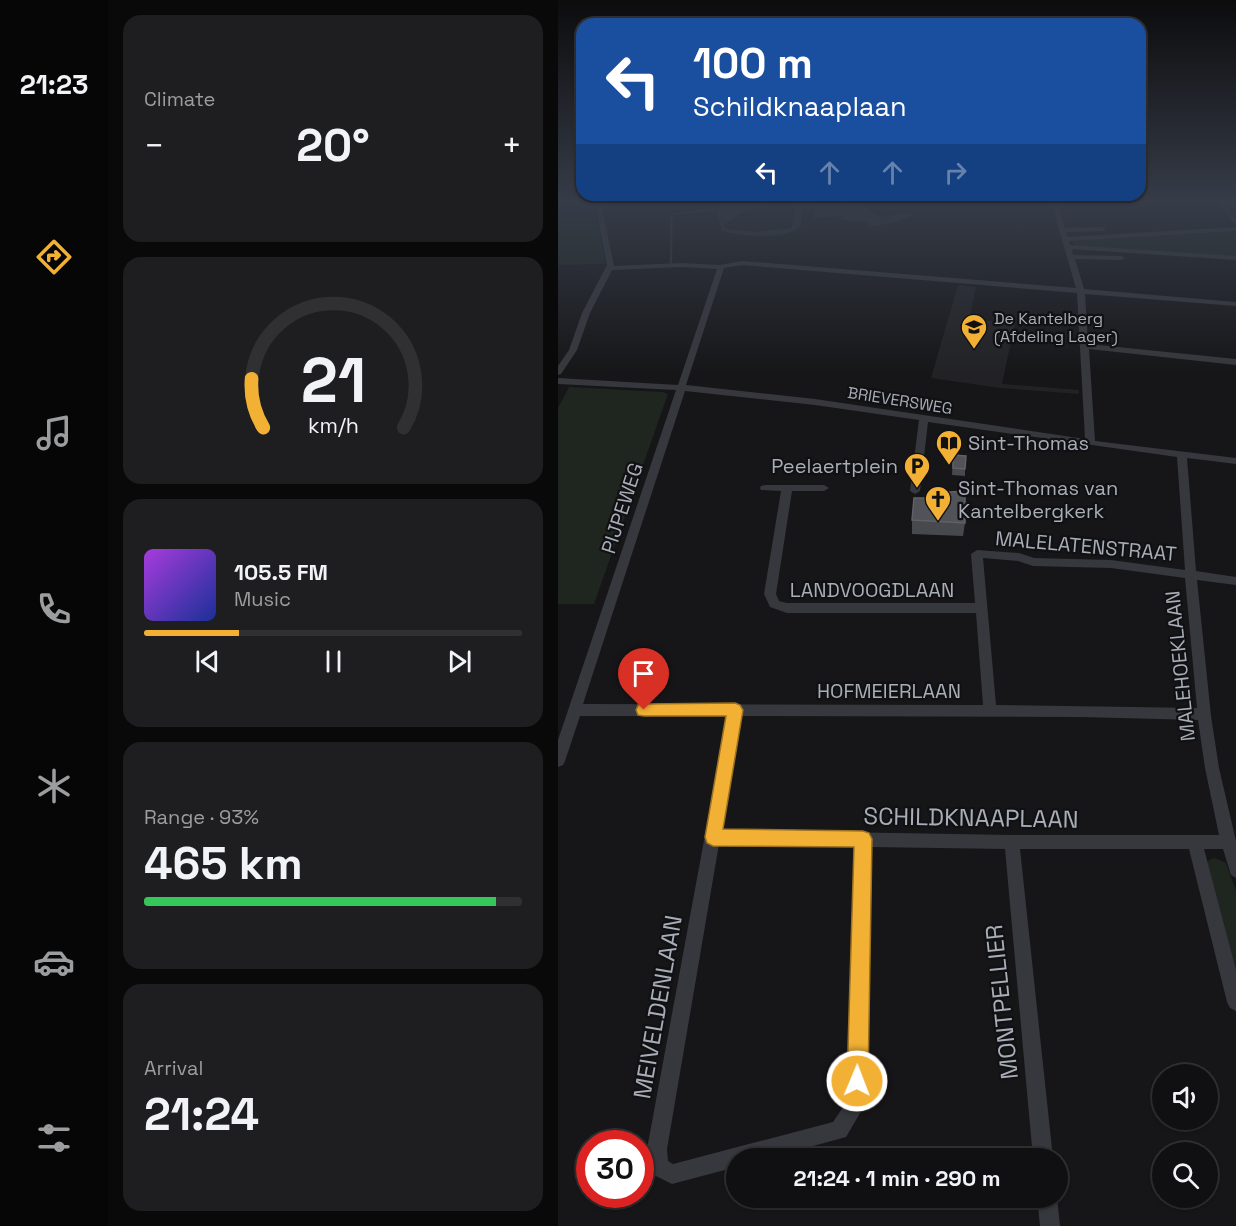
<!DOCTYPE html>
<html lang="en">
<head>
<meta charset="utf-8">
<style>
	body { margin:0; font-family:"Space Grotesk",sans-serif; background:#1e1e20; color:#f1f3f6; height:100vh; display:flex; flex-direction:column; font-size:22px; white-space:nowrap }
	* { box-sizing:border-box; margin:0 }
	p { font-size:20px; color:#9c9d9f }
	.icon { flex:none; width:33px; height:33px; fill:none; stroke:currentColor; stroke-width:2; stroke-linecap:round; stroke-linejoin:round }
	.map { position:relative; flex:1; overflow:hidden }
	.drawer { display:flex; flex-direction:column; gap:15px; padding:15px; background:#09090a; width:450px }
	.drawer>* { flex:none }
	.guide { position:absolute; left:18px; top:18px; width:570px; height:183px; border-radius:18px; box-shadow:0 2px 4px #0004,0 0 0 2px #303032; background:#1a4fa0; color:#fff; overflow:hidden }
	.fabs { position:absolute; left:594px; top:1064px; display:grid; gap:12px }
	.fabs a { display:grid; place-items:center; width:66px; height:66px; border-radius:50%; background:#101012; box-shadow:0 2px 4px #0004,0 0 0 2px #303032; font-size:30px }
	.speed { position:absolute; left:18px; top:1130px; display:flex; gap:12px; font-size:30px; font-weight:700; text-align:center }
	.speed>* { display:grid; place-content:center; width:78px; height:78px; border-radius:50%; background:#101012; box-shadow:0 2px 4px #0004,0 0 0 2px #303032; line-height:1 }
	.speed .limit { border:9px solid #d22; background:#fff; color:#111 }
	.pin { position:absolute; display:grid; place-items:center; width:51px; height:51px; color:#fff; margin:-62px -26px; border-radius:50% 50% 50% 0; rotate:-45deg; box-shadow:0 0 6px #0007 }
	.pin .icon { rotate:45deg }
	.me { position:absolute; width:66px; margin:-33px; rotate:1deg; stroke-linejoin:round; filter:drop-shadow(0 0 4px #0008) }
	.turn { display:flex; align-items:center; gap:21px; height:126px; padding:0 18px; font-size:27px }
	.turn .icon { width:78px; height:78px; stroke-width:2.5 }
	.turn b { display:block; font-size:42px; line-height:51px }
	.lanes { display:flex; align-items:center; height:57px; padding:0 18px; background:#0003; justify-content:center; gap:30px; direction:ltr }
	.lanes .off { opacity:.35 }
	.big { font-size:45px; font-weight:600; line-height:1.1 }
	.drawer .tile { flex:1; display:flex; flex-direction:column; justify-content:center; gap:9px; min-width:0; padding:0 21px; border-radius:18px; background:#1e1e20 }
	.drawer .dial { align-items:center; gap:0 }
	.dial svg { height:156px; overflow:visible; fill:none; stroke:#303032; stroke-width:7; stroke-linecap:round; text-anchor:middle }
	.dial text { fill:#f1f3f6; stroke:none }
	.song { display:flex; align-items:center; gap:18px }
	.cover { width:72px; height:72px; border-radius:9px; background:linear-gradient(135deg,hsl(280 70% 55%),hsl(230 70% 35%)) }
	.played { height:6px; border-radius:3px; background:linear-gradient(90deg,#f2b134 25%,#303032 25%) }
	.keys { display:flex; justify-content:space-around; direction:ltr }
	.heat { display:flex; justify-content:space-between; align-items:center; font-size:33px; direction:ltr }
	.charge { height:9px; border-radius:4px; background:linear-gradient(90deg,#34c759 93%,#303032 0) }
	.trip { position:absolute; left:168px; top:1148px; width:342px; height:60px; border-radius:30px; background:#101012; box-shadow:0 2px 4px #0004,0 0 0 2px #303032; font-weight:600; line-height:60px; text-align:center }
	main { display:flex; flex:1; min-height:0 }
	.menu { display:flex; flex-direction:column; width:108px; justify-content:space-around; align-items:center; background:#060607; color:#9c9d9f }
	.menu .icon { width:42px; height:42px }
	.menu .current { color:#f2b134 }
	.menu b { font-size:27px; color:#f1f3f6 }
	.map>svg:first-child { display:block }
	.built { fill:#222225 }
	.green { fill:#1e261f }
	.water { fill:#2c353c }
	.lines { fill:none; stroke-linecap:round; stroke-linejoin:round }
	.minor { fill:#37383d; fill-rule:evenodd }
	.wall { fill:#47494d }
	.building { fill:#525359; stroke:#5f6168; stroke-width:1.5 }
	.route { fill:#f2b134; stroke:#9d7322; stroke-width:1.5 }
	.labels { text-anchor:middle; stroke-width:4.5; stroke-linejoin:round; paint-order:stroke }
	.far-poi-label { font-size:16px; fill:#a8adb8; stroke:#111113; text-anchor:start }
	.far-street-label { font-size:16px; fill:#a8adb8; stroke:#111113 }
	.poi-label { font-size:20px; fill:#a8adb8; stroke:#111113; text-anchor:start }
	.street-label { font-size:20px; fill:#a8adb8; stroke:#111113 }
	.near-street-label { font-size:24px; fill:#a8adb8; stroke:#111113 }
</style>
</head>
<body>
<main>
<nav class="menu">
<b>21:23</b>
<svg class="icon current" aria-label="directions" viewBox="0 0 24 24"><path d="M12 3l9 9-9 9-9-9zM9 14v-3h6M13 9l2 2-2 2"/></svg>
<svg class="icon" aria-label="music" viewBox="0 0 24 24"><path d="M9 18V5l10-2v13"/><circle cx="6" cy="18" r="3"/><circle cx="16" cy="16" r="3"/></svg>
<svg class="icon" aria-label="phone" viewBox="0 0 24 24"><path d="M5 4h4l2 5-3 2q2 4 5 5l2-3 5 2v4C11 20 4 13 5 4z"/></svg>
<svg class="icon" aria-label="climate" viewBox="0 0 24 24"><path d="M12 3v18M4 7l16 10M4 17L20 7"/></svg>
<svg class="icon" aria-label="car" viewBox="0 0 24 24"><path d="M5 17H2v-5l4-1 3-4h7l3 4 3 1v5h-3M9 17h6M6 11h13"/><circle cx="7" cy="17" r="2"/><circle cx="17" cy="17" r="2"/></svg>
<svg class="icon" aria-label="filters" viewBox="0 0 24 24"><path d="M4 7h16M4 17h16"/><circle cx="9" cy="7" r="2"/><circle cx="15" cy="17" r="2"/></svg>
</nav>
<section class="drawer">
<div class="tile"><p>Climate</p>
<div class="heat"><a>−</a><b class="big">20°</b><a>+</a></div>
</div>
<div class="tile dial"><svg viewBox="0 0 100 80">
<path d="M14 69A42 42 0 1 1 86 69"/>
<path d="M14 69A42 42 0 0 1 8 44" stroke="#f2b134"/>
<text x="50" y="56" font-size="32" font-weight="700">21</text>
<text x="50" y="72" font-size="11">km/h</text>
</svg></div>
<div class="tile">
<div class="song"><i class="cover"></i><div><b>105.5 FM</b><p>Music</p></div></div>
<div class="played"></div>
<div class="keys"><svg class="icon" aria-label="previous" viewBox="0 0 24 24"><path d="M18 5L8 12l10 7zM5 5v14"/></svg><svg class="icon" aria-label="pause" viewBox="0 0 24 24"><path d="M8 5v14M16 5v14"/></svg><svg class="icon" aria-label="next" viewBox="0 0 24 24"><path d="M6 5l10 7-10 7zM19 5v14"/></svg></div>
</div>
<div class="tile"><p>Range · 93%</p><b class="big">465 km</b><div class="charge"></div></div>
<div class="tile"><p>Arrival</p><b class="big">21:24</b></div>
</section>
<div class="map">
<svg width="678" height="1226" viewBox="0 0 678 1226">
	<rect width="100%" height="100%" fill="#161618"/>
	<path class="built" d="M400,285L418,287L411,319L457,323L444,384L521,390V394L442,388L373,378Z"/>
	<path class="green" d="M36,206L48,264L0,265V209Z
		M678,231V257L516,245L515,240Z
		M11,387L105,392L110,394L36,604H0V408Z
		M657,858L668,863L678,891V986L648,864L651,860Z"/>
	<path class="water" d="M167,202H216L183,213L165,225L168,229L198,232L233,228L239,204L233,202H245C244,211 246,224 239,229C227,239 176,237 164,230L159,211L115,215L114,263H112V214L147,209H162Z
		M254,202H285L283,205L290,208L296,205L294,202H304C324,232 343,204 355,216L335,223L310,227L311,225L309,222L283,220L284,217L281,216L254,218L258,211Z"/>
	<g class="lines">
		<path class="minor" d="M39,202H45V213L56,266L123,263L162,265L184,261L518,288L493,202H499L507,228L545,227L548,229L545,231L508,232L510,237L678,227V231L511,241L512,245L678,256V260L514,249L515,255L563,256L567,258L563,260L517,259L526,289L678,302V306L527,294L530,344L678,359V365L531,349L537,441L678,458V464L629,458L638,571L678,577V585L639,580L653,716L661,768L678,841V878L673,875L665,849H646L678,970V1011L672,1008L669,1002L631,849H462L495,1158H475L447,849L312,847L308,1103L288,1137L211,1158H178V1167L114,1184L94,1174L91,1167L89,1149L169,716H22L7,761L5,765L0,767V740L118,390L0,384V378L120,385L159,269L123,267L54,270L32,313L19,350L3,374L0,375V366L11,350L24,313L49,265L39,213ZM184,265L519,293L527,439L257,399L128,385L166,268ZM127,391L257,405L361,420L352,491L357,494L362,491L370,422L619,457L627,570L553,560L476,558L461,553L419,550L413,554L417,603H229L221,601L218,594L234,491H266L271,488L266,485H207L203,486L202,488L203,490L223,491L206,594L212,607L229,613H418L425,705L25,704ZM425,558L460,561L475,566L553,568L627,578L639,708L438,705ZM183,716L522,717L640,720L647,768L661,835H454L163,830ZM161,844L297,847L290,1100L275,1122L115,1164L110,1161L109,1149Z
			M659,202H665L678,219V226Z
			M479,1197H499L502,1226H482Z"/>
	</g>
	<path class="wall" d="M395,455L407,469V476L394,475Z
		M354,520L407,523L405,536L354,534Z"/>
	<path class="building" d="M395,455L408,456L407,469L395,468Z
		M407,491V523L354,520L356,498H370L375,493Z"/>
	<linearGradient id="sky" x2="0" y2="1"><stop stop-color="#0c0c0d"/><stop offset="0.54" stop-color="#363c48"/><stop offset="1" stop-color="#363c48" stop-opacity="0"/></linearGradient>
	<rect width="678" height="374" fill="url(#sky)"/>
	<path class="route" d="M177,703L182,705L185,710L165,829L305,831L311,833L314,839L310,1081L307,1089L299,1092L292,1089L289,1081L296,847L155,846L149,843L147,837L168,716H86L80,715L78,710L80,705L86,704Z"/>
	<defs>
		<g id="school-pin" transform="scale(1.35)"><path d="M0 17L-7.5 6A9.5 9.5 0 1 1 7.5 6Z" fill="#f2b134" stroke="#111113"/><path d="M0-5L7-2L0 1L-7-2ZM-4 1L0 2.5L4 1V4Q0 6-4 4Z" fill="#111"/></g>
		<g id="library-pin" transform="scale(1.35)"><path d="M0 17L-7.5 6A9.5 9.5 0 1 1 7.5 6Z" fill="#f2b134" stroke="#111113"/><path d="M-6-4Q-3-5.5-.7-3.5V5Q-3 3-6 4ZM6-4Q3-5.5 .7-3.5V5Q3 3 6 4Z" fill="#111"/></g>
		<g id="parking-pin" transform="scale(1.35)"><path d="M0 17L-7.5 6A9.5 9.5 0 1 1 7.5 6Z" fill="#f2b134" stroke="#111113"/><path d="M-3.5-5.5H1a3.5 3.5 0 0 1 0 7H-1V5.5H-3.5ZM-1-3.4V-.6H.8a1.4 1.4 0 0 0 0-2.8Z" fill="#111"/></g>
		<g id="church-pin" transform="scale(1.35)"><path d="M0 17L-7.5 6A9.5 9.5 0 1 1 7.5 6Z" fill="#f2b134" stroke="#111113"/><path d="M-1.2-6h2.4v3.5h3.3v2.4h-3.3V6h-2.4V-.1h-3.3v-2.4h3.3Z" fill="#111"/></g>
	</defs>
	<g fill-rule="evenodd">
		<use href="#school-pin" x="416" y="327"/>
		<use href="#library-pin" x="391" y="443"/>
		<use href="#parking-pin" x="359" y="466"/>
		<use href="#church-pin" x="380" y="499"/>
	</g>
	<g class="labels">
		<g class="far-poi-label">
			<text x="436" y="324">De Kantelberg<tspan x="436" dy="18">(Afdeling Lager)</tspan></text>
		</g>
		<g class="far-street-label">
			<text transform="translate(342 400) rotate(9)" y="6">BRIEVERSWEG</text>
		</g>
		<g class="poi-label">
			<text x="410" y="450">Sint-Thomas</text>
			<text x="340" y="473" text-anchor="end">Peelaertplein</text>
			<text x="400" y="495">Sint-Thomas van<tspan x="400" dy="23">Kantelbergkerk</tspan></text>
		</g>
		<g class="street-label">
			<text transform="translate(64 508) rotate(-72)" y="7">PIJPEWEG</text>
			<text transform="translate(528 546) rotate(5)" y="7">MALELATENSTRAAT</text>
			<text x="314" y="597">LANDVOOGDLAAN</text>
			<text transform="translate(622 666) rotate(-96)" y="7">MALEHOEKLAAN</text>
			<text x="331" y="698">HOFMEIERLAAN</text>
		</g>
		<g class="near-street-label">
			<text transform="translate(413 818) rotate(1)" y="8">SCHILDKNAAPLAAN</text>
			<text transform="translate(444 1002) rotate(-96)" y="8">MONTPELLIER</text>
			<text transform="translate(100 1007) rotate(-80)" y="8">MEIVELDENLAAN</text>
		</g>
	</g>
</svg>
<div class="fabs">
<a><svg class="icon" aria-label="sound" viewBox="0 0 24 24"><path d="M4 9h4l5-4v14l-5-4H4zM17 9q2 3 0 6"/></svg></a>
<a><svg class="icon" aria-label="search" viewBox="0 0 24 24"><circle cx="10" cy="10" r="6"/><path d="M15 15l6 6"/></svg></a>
</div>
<div class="speed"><div class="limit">30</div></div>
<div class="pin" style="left:86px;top:710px;background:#d93025"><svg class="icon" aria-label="arrive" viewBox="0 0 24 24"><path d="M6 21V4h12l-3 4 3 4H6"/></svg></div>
<svg class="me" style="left:299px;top:1081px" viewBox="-20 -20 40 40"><circle r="17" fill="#f2b134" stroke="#fff" stroke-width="3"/><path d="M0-11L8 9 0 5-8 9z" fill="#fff"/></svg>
<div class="trip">21:24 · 1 min · 290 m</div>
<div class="guide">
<div class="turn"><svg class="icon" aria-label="left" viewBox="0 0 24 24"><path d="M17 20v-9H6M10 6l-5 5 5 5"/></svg><div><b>100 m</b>Schildknaaplaan</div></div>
<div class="lanes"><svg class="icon" aria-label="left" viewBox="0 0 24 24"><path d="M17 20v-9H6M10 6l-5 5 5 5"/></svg><svg class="icon off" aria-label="ahead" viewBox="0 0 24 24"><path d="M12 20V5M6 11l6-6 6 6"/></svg><svg class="icon off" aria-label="ahead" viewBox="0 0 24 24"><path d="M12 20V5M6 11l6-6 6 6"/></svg><svg class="icon off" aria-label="right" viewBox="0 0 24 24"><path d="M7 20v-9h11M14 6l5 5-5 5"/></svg></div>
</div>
</div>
</main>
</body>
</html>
